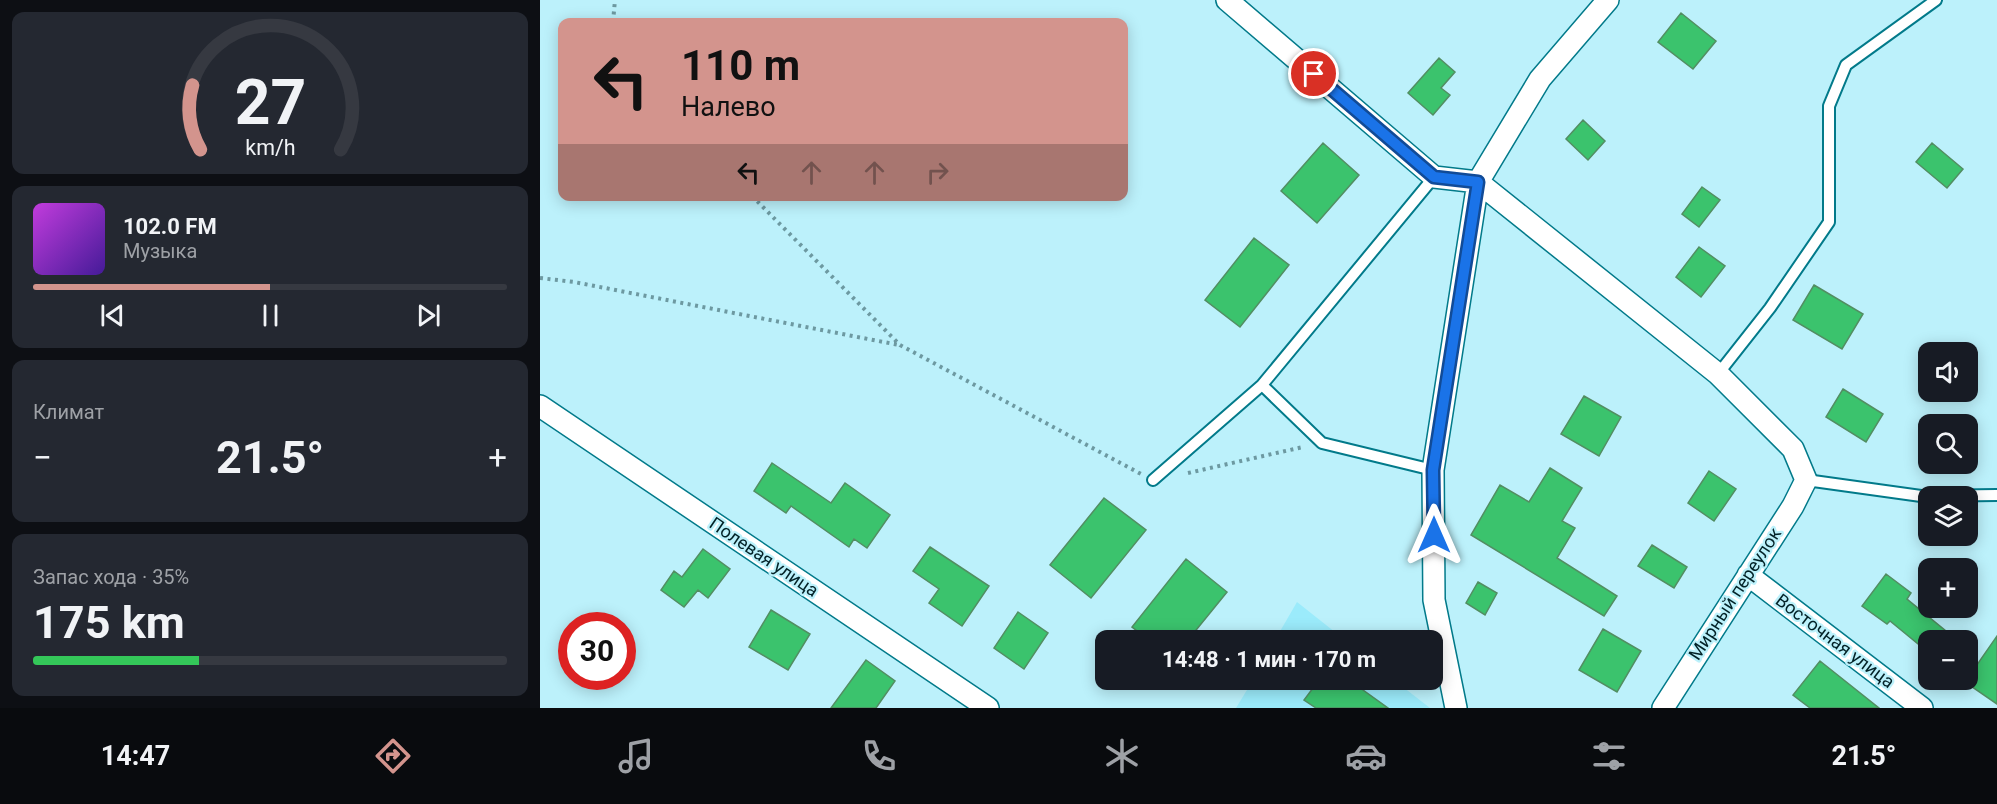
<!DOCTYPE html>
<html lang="ru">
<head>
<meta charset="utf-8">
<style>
	body { margin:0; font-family:Roboto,sans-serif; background:#242831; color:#f1f3f6; height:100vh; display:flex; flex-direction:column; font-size:22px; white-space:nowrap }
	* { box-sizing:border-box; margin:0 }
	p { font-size:20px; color:#9ea1a6 }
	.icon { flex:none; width:33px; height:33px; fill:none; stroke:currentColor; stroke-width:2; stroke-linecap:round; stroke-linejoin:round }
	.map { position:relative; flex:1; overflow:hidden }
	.side { display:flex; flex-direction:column; gap:12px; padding:12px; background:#0d0f14; width:540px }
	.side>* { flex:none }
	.top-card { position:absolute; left:18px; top:18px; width:570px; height:183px; border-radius:12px; box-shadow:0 3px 15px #0003; background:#d3948d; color:#111; overflow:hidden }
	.tools { position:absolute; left:1378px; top:342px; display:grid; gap:12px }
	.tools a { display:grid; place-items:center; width:60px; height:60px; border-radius:12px; background:#171b24; box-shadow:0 3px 15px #0003; font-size:30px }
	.speed { position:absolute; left:18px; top:612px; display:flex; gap:12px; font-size:30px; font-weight:700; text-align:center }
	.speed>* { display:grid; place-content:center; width:78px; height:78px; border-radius:50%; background:#171b24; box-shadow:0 3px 15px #0003; line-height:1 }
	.speed .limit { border:9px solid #d22; background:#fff; color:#111 }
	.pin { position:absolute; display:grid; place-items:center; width:51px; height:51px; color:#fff; margin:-26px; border:3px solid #fff; border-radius:50%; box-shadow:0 2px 6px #0007 }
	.me { position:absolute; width:66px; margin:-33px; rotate:0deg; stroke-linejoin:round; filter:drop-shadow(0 0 4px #0008) }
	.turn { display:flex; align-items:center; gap:21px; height:126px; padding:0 24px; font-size:27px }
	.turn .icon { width:78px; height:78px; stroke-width:2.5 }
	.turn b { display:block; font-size:42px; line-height:51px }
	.lanes { display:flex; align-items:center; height:57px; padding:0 24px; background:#0003; justify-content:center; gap:30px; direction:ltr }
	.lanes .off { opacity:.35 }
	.big { font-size:45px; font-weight:700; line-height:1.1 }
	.side .tile { flex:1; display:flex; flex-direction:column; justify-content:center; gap:9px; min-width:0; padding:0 21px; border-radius:12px; background:#242831 }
	.side .dial { align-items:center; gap:0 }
	.dial svg { height:156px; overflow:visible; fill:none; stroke:#363941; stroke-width:7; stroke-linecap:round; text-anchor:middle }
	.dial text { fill:#f1f3f6; stroke:none }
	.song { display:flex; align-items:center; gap:18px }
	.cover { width:72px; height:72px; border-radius:9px; background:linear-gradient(135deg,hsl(290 70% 55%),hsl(260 70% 35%)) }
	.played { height:6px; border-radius:3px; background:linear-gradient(90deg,#d3948d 50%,#363941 50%) }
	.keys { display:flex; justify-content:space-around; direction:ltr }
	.heat { display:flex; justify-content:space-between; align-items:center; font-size:33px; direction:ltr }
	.charge { height:9px; border-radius:4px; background:linear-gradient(90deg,#34c759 35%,#363941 0) }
	.trip { position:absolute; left:555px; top:630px; width:348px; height:60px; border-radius:12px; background:#171b24; box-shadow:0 3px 15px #0003; font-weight:700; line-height:60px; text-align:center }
	.tabs { display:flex; height:96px; justify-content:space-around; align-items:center; background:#090b0e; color:#9ea1a6 }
	.tabs .icon { width:42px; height:42px }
	.tabs .on { color:#d3948d }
	.tabs b { font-size:27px; color:#f1f3f6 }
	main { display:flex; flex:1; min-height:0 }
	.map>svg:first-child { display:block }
	.built { fill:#9bebfb }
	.building { fill:#3bc36d; stroke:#528e62; stroke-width:1.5 }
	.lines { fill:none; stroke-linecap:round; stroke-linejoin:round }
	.service-casing { stroke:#027a8a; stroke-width:14 }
	.minor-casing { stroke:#027a8a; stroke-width:24 }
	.path { stroke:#6d99a1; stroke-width:4; stroke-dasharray:3 4.5; stroke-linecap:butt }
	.service { stroke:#fff; stroke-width:10 }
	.minor { stroke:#fff; stroke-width:21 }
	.route-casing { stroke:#114b97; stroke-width:15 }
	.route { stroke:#1a73e8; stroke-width:10 }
	.labels { text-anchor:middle; stroke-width:4.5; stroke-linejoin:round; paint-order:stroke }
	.street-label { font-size:18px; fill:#032227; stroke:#bcf1fb }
</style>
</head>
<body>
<main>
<section class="side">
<div class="tile dial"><svg viewBox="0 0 100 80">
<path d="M14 69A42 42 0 1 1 86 69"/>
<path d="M14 69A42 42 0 0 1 10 36" stroke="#d3948d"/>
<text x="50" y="56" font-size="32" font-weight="700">27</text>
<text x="50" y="72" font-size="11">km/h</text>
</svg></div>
<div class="tile">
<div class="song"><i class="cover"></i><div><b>102.0 FM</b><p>Музыка</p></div></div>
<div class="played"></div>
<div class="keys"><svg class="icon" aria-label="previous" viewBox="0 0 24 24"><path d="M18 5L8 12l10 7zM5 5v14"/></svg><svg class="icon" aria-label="pause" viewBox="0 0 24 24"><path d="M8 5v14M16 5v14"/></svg><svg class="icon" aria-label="next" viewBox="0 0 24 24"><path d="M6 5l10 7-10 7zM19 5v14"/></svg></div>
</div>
<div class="tile"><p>Климат</p>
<div class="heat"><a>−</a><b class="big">21.5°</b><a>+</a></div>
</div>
<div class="tile"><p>Запас хода · 35%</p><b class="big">175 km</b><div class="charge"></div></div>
</section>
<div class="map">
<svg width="1457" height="708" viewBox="0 0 1457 708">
	<rect width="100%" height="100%" fill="#bcf1fb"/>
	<path class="built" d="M757,602L805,640H735Z
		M713,680H854L890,708H696Z"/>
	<path class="building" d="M1141,13L1176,41L1153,69L1118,42Z
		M899,58L915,72L901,88L910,95L893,115L868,93Z
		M1043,120L1065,141L1048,160L1026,139Z
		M783,143L819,175L777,223L741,191Z
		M1392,143L1423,169L1407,188L1376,162Z
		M1162,187L1180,200L1159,227L1142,214Z
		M714,238L749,265L700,327L665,300Z
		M1159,247L1185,266L1161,297L1136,277Z
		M1274,285L1323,314L1302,349L1253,320Z
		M1303,389L1343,414L1326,442L1286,417Z
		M1044,396L1081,417L1059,456L1021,434Z
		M232,463L291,503L305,483L350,515L327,548L314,539L309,547L251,506L246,513L214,491Z
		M1010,468L1042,488L1022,521L1035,528L1017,558L1077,596L1064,616L931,535L960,485L989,502Z
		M1169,471L1196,489L1174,521L1148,503Z
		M564,498L606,530L551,598L510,565Z
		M1112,545L1147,567L1134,588L1098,566Z
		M390,547L449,586L422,626L389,603L399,589L373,571Z
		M163,549L190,569L168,598L158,590L144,607L121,590L134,571L142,577Z
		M646,559L687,592L648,640H609L592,627Z
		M1346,574L1371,593L1367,599L1417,640H1389V653L1350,621L1347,624L1322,606Z
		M938,582L957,593L945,615L926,603Z
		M231,610L270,634L248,670L209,647Z
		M478,612L508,633L484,669L454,648Z
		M1063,629L1101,651L1077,692L1039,670Z
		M1457,636V704L1425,682Z
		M326,660L355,681L336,708H291Z
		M1280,661L1339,708H1270L1253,695Z
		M779,680H809L848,708H776L764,700Z"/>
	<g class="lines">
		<g class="service-casing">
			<path id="service" d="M1178,374L1230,308L1289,222V106L1306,65L1396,0
				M722,385L782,443L893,470
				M613,480L722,385L894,177
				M1266,480L1381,496L1457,495"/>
		</g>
		<g class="minor-casing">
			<path id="minor" d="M687,0L894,177L938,182L1178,374L1253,449L1266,480L1253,506L1123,708
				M0,406L448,708
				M1208,575L1382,708
				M916,708L894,600L893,470L938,182L1000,79L1068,0"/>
		</g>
		<path class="path" d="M73,22L75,0
			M212,196L360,345L601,474
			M0,278L34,282L359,345
			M648,473L763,447"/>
		<use href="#service" class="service"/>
		<use href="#minor" class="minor"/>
	</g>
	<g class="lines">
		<g class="route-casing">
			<path id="route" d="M774,74L894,177L938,182L893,470L894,535"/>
		</g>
		<use href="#route" class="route"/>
	</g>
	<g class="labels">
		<g class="street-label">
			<text transform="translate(224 557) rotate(34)" y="6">Полевая улица</text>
			<text transform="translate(1195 594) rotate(-57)" y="6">Мирный переулок</text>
			<text transform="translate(1295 641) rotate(37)" y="6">Восточная улица</text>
		</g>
	</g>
</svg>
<div class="tools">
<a><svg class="icon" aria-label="sound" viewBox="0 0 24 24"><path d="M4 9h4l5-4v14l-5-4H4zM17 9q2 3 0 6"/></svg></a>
<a><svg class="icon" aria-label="search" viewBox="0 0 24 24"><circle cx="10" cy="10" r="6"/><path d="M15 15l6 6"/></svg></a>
<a><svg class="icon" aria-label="layers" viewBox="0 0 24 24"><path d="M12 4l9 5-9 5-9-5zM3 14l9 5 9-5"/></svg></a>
<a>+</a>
<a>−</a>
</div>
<div class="speed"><div class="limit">30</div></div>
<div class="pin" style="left:774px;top:74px;background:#d93025"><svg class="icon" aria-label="arrive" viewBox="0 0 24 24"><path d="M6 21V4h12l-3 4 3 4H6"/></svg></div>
<svg class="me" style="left:894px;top:535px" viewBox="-20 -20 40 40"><path d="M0-17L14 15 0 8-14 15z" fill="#1a73e8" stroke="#fff" stroke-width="4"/></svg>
<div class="trip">14:48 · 1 мин · 170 m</div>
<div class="top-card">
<div class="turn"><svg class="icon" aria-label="left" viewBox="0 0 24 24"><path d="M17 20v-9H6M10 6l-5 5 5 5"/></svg><div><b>110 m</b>Налево</div></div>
<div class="lanes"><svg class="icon" aria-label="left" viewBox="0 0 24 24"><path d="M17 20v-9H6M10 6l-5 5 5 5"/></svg><svg class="icon off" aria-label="ahead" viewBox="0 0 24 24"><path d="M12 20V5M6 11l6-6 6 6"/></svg><svg class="icon off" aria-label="ahead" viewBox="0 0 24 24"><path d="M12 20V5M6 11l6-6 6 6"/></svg><svg class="icon off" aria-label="right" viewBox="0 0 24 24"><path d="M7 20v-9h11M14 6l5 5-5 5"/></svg></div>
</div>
</div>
</main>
<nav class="tabs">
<b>14:47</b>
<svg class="icon on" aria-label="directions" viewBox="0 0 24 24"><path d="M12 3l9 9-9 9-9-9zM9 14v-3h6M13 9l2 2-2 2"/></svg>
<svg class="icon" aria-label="music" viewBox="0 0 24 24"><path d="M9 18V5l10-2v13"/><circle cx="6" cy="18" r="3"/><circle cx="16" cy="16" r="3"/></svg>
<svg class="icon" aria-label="phone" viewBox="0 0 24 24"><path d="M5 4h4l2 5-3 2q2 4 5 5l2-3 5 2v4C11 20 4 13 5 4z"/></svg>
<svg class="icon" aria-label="climate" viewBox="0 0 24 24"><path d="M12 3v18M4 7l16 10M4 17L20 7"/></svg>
<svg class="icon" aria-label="car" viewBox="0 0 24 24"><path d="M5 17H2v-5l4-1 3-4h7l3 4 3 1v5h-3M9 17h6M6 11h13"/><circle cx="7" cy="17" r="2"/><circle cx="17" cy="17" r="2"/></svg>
<svg class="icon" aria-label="filters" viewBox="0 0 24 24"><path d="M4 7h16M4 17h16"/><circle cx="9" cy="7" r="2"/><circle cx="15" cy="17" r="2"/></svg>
<b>21.5°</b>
</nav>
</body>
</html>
